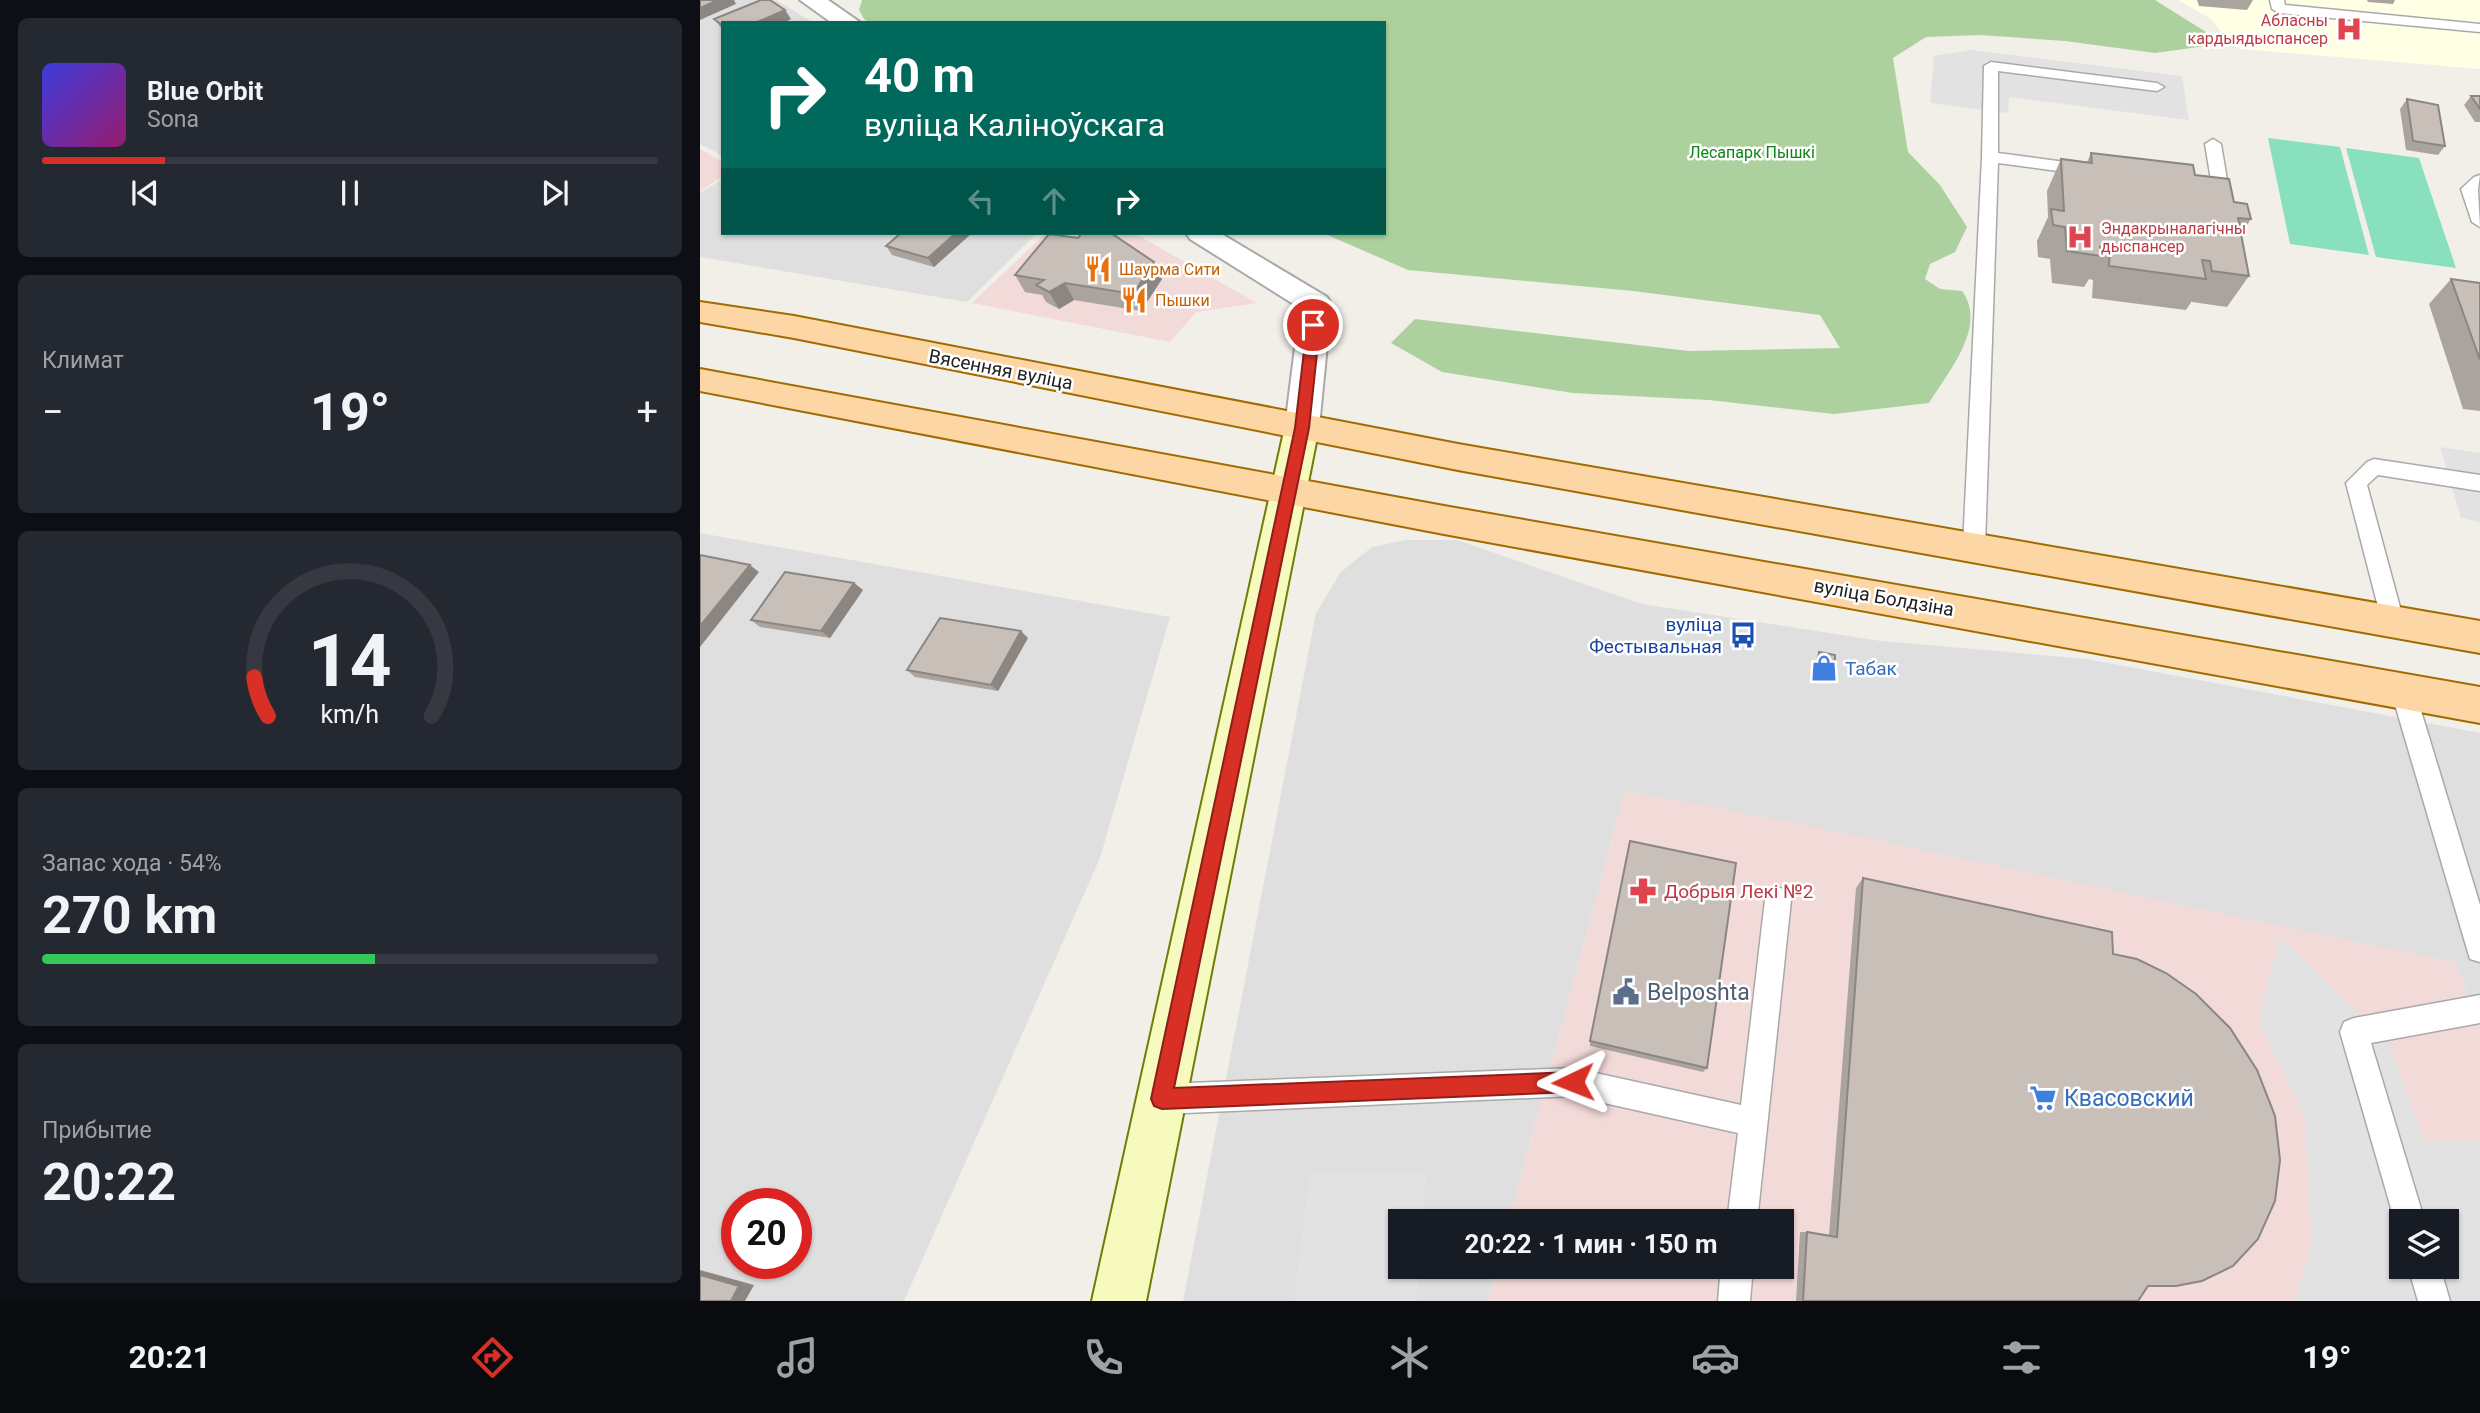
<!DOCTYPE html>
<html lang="ru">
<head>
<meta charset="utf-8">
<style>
	body { margin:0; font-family:Roboto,sans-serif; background:#242831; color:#f1f3f6; height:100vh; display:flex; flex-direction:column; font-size:26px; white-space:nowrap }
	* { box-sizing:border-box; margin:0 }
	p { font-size:23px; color:#9ea1a6 }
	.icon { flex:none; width:38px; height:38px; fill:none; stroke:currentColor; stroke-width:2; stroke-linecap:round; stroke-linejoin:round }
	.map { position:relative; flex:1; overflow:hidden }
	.panel { display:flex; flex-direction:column; gap:18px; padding:18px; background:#0d0f14; width:700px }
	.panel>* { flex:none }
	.hud { position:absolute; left:21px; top:21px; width:665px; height:214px; border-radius:0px; box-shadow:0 2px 5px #0004; background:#00695c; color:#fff; overflow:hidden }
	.buttons { position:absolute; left:1689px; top:1209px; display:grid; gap:14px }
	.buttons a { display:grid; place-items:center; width:70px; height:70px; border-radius:0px; background:#171b24; box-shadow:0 2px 5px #0004; font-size:35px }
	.speed { position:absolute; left:21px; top:1188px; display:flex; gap:14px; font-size:35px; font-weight:700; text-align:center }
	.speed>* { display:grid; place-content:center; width:91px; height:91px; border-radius:50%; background:#171b24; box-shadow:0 2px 5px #0004; line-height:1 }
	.speed .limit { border:10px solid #d22; background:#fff; color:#111 }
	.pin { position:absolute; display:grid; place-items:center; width:60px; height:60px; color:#fff; margin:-30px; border:4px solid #fff; border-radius:50%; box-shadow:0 2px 7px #0007 }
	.me { position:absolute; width:77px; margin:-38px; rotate:268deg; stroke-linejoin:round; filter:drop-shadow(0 0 5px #0008) }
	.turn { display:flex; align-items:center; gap:24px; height:147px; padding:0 28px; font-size:32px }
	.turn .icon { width:91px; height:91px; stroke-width:2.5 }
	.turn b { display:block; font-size:49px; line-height:60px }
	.lanes { display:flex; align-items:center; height:66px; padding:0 28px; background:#0003; justify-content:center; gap:35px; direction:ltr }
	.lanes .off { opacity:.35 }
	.big { font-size:52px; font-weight:700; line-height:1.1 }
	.panel .widget { flex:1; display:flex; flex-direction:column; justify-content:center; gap:10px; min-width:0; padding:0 24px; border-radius:10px; background:#242831 }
	.panel .dial { align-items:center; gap:0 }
	.dial svg { height:182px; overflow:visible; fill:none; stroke:#363941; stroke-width:7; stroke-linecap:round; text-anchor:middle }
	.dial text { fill:#f1f3f6; stroke:none }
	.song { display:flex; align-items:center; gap:21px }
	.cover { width:84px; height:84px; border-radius:10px; background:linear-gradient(135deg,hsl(240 70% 55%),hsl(320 70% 35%)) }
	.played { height:7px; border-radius:4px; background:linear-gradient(90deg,#d93025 20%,#363941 20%) }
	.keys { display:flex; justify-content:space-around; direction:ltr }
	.heat { display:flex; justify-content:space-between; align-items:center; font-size:38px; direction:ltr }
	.charge { height:10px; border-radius:5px; background:linear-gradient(90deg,#34c759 54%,#363941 0) }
	.trip { position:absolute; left:688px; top:1209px; width:406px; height:70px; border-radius:0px; background:#171b24; box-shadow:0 2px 5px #0004; font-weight:700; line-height:70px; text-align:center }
	.tab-bar { display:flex; height:112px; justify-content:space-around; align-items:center; background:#090b0e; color:#9ea1a6 }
	.tab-bar .icon { width:49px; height:49px }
	.tab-bar .current { color:#d93025 }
	.tab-bar b { font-size:32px; color:#f1f3f6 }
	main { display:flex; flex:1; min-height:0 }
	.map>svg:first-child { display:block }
	.residential { fill:#e0dfdf; fill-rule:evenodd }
	.commercial { fill:#f2dad9; fill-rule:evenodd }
	.education { fill:#ffffe5 }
	.forest { fill:#add19e }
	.pitch { fill:#88e0be }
	.parking { fill:#e2e2e2; fill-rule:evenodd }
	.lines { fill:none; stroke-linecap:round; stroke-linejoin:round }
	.service-casing { stroke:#a9a9a9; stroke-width:3 }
	.minor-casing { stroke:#a9a9a9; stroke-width:4 }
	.secondary-casing { stroke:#707d05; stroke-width:4 }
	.primary-casing { stroke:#a06b00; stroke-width:4 }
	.service { fill:#fff; fill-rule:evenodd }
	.minor { fill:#fff; fill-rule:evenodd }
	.secondary { fill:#f7fabf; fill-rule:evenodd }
	.primary { fill:#fcd6a4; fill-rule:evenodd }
	.wall { fill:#aba49e }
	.shaded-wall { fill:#8b8681 }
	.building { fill:#c7bfb8; stroke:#8b8681; stroke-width:2 }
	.route { fill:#d93025; stroke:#8d1f18; stroke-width:2 }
	.labels { text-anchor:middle; stroke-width:5; stroke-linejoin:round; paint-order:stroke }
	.far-health-label { font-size:16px; fill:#be3a42; stroke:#fff; text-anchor:end }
	.far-park-label { font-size:16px; fill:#0c8416; stroke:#fff }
	.far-food-label { font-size:16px; fill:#c56008; stroke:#fff; text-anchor:start }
	.street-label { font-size:19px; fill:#222; stroke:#fff }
	.transit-label { font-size:19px; fill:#164399; stroke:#fff; text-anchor:end }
	.shop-label { font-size:19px; fill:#366cbe; stroke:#fff; text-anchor:start }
	.health-label { font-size:19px; fill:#be3a42; stroke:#fff; text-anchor:start }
	.near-service-label { font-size:23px; fill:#4e5e75; stroke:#fff; text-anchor:start }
	.near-shop-label { font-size:23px; fill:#366cbe; stroke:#fff; text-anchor:start }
</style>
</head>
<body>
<main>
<section class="panel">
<div class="widget">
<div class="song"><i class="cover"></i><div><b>Blue Orbit</b><p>Sona</p></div></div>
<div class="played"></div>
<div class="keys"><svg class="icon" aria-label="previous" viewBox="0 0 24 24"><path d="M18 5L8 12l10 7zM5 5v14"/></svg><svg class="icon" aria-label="pause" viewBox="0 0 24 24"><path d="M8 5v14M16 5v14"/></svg><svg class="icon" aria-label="next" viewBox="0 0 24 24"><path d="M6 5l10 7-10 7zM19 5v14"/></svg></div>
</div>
<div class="widget"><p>Климат</p>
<div class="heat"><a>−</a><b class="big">19°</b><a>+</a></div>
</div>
<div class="widget dial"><svg viewBox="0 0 100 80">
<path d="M14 69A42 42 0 1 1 86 69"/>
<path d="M14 69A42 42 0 0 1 8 52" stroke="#d93025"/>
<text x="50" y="56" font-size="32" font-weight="700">14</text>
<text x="50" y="72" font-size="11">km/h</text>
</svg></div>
<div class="widget"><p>Запас хода · 54%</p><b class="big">270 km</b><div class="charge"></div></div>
<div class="widget"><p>Прибытие</p><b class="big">20:22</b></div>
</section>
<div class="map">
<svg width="1780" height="1301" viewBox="0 0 1780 1301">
	<rect width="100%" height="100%" fill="#f2efe9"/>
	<path class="residential" d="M0,0H76L114,23H23V156L0,144Z
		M23,179V233H337L267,302L0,257V193Z
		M0,533L470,617L400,858L204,1301H0ZM37,1204H96V1264H37Z
		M706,540H757L942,604L1181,641L1387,659L1780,733V1026L1756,963L925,791L809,1221L700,1222V1267H797L788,1301H483L616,613L641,572L672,547Z"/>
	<path class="commercial" d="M0,149L23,162V176L0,191Z
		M346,233H434L557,303L496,312L470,342L272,303Z
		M925,791L1100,824L1756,963L1780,1026V1301H788L797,1267H1082V1222L809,1221ZM1701,1222H1746V1267H1701Z"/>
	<path class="education" d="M1478,0H1780V69L1541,49L1527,39L1511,19Z"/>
	<path class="forest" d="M162,0H1455L1506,32V46L1455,53L1365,41L1280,35L1226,37L1193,58L1208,152L1240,185L1267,227L1255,252L1230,264L1225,279L1240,289L1262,291C1288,326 1248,372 1229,403L1134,414L1009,400L873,393L742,372L691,343L715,319L989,351L1140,348L1120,315L933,291L708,270L623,233H684V23H170L164,19L159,10Z"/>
	<path class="pitch" d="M1568,138L1640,147L1669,255L1590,244Z
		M1646,148L1719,158L1756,268L1676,257Z"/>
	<path class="parking" d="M1271,50L1482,76L1489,120L1309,97L1308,113L1230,103L1234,56Z
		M1740,447L1780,453V522L1761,518Z
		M1580,937L1689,1044L1725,1143L1779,1139L1780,1301H1593L1596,1299L1612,1242L1604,1114L1558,1021ZM1701,1222H1746V1267H1701Z
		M610,1172H726L722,1221L700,1222V1267H719L716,1301H594Z"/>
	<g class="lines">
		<g class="service-casing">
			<path id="service" d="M1570,0H1584L1585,5L1780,24V32L1579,13L1572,9Z
				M1291,62L1457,83L1464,87L1457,91L1298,71V153L1387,165L1395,170L1387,175L1298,163L1285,546L1282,552L1274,555L1266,552L1263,546L1282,157L1284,66Z
				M1513,139L1521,144L1528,186L1520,191L1491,186L1489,183L1497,178L1511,180L1505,144Z
				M1780,175L1778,190L1780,227L1772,222L1761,189L1774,177Z
				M1674,459L1780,475V491L1678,475L1667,485L1704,622L1701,629L1693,631L1685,629L1682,622L1646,483L1667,462Z
				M1703,681L1711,684L1715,691L1780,905V962L1770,959L1767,949L1691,691L1695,684Z
				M1078,887L1087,891L1091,900L1057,1222H1027L1038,1133L873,1096L462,1114L452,1109L447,1099L452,1089L462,1084L873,1068L1041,1105L1065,900L1069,891Z
				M1780,995V1023L1671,1043L1725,1222H1701V1234L1695,1222L1640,1032L1644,1022L1654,1018Z
				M1021,1267H1053L1050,1301H1018Z
				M1708,1267H1740L1750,1301H1718Z"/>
		</g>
		<g class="minor-casing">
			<path id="minor" d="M100,0H128L161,23H132Z
				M486,233H520L627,297L631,304L619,427L614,436L602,439L590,436L585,427L600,308L490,239Z"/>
		</g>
		<g class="secondary-casing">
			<path id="secondary" d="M602,415L614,418L619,427L446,1301H392L585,427L590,418Z"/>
		</g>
		<g class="primary-casing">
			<path id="primary" d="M0,302L94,316L758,444L1780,621V653L758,470L94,338L0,322Z
				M0,369L744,506L1780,687V723L744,534L0,391Z"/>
		</g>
		<use href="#service" class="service"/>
		<use href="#minor" class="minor"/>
		<use href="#secondary" class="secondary"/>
		<use href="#primary" class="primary"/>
	</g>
	<path class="wall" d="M1497,0H1553L1547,10L1499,6Z
		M1667,0H1695L1693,4L1668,2Z
		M14,19H91L83,23H23V30Z
		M1771,96H1780V122H1775L1764,105Z
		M1707,99L1745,146L1738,155L1706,150L1700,109Z
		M1391,153L1495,175L1534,202L1551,219L1541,234L1549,276L1527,307L1492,302V301L1486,310L1392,298L1393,280L1389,279L1384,287L1352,283L1350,259L1338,257L1337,241L1348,217L1347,191L1361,159L1387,162Z
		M201,233H272L234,267L192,255L186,246Z
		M315,275L462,279L441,311L374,300L359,309L346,302L342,295L325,292Z
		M1751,279L1780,283V411L1763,409L1729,304Z
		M154,583L163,590L130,638L60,627L51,620Z
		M328,638L298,691L215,677L207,670Z
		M1119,652L1135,669L1132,676L1115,673L1116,659Z
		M1163,878L1448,1286L1438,1301H1096L1100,1232H1107L1129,1235L1156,888Z
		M890,1041L1007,1068L1003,1072L890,1046Z"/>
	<path class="shaded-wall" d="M18,0H34L36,4L0,20V8Z
		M85,10L91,19L83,23H55Z
		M256,233H272L234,267L228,258Z
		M454,262L462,279L441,311L433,294Z
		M365,283L374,300L359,309L349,292Z
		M50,565L59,572L0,647V626Z
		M154,583L163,590L130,638L121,631Z
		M321,631L328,638L298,691L291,685Z
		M0,1270L54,1285L45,1301H31L0,1275Z"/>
	<path class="building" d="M0,0H18L0,8Z
		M61,0H70L85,10L55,23H23V26L14,19Z
		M1771,96H1780V109Z
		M1707,99L1738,105L1745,146L1713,141Z
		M1391,153L1493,165L1495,175L1529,179L1534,202L1547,204L1551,219L1538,218L1549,276L1512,271L1510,261L1502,260L1506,279L1409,266L1410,248L1400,247L1401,256L1367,251L1365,227L1353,225L1351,209L1364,211L1361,159L1392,163Z
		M201,233H256L228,258L186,246Z
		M382,233H411L454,262L433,294L365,283L349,292L336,285L344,280L315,275L349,234L378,238Z
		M1751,279L1780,283V360Z
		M0,555L50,565L0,626Z
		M85,572L154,583L121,631L51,620Z
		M240,618L321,631L291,685L207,670Z
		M1119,652L1135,655V669L1118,666Z
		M930,841L1036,863L1007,1068L890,1041Z
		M1163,878L1412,932L1413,954L1437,959L1466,973L1496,994L1530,1028L1557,1070L1575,1116L1580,1160L1575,1201L1558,1239L1533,1266L1502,1281L1476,1286H1448L1438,1301H1103L1107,1232L1137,1237Z
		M0,1275L39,1286L31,1301H0Z"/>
	<path class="route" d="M613,320L620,325L609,428L474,1088L873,1072L880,1075L883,1082L880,1089L873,1092L462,1109L454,1106L451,1099L595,428L607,325Z"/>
	<defs>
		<g id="hospital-bare" transform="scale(2.1)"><path d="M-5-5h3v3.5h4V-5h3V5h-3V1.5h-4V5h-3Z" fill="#e0444e" stroke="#fff" stroke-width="2.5" paint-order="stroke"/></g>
		<g id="restaurant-bare" transform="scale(2.1)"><path d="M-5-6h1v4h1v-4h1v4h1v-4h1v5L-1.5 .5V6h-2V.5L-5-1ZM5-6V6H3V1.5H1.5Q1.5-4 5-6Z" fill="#e8710a" stroke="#fff" stroke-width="2.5" paint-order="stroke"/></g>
		<g id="bus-bare" transform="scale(2.1)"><path d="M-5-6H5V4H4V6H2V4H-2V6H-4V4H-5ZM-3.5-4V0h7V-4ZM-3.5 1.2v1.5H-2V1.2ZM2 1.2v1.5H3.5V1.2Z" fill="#1a4fb4" stroke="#fff" stroke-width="2.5" paint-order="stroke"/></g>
		<g id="shop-bare" transform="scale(2.1)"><path d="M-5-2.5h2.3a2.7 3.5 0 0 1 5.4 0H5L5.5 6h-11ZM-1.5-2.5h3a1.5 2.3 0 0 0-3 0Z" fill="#3f7fe0" stroke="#fff" stroke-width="2.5" paint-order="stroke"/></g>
		<g id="pharmacy-bare" transform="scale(2.1)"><path d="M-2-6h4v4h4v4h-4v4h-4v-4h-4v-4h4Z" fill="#e0444e" stroke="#fff" stroke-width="2.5" paint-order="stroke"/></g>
		<g id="civic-bare" transform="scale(2.1)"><path d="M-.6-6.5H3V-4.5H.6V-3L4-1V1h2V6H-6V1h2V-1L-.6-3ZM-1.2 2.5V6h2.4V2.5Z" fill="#5c6f8a" stroke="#fff" stroke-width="2.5" paint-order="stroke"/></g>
		<g id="supermarket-bare" transform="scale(2.1)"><path d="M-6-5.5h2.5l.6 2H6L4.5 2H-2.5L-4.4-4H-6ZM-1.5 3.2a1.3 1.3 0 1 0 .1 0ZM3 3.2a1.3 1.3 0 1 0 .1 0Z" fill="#3f7fe0" stroke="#fff" stroke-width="2.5" paint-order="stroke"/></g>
	</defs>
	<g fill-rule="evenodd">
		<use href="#hospital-bare" x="1649" y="29"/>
		<use href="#hospital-bare" x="1380" y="237"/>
		<use href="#restaurant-bare" x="398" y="269"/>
		<use href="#restaurant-bare" x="434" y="300"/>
		<use href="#bus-bare" x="1043" y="635"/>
		<use href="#shop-bare" x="1124" y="668"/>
		<use href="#pharmacy-bare" x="943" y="891"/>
		<use href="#civic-bare" x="926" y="992"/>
		<use href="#supermarket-bare" x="1343" y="1098"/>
	</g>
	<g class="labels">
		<g class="far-health-label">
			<text x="1628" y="26">Абласны<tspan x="1628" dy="18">кардыядыспансер</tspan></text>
			<text x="1401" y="234" text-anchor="start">Эндакрыналагічны<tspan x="1401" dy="18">дыспансер</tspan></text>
		</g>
		<g class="far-park-label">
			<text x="1052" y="158">Лесапарк Пышкі</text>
		</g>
		<g class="far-food-label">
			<text x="419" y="275">Шаурма Сити</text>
			<text x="455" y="306">Пышки</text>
		</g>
		<g class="street-label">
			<text transform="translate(301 369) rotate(11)" y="7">Вясенняя вуліца</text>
			<text transform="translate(1184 597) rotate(10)" y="7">вуліца Болдзіна</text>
		</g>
		<g class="transit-label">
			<text x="1022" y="631">вуліца<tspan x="1022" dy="22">Фестывальная</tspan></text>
		</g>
		<g class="shop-label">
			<text x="1145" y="675">Табак</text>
		</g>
		<g class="health-label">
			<text x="964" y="898">Добрыя Лекі №2</text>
		</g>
		<g class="near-service-label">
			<text x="947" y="1000">Belposhta</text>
		</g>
		<g class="near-shop-label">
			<text x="1364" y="1106">Квасовский</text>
		</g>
	</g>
</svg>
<div class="buttons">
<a><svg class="icon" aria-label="layers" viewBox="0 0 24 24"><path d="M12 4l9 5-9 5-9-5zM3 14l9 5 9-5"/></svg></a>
</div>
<div class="speed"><div class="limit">20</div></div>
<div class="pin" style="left:613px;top:325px;background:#d93025"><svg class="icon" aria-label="arrive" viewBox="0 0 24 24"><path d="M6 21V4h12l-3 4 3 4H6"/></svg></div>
<svg class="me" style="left:873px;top:1082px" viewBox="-20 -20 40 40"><path d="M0-17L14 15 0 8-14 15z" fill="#d93025" stroke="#fff" stroke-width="4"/></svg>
<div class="trip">20:22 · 1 мин · 150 m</div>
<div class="hud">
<div class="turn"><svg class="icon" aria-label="right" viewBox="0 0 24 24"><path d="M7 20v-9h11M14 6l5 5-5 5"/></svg><div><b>40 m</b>вуліца Каліноўскага</div></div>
<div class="lanes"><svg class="icon off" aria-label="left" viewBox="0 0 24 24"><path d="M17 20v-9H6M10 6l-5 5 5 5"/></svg><svg class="icon off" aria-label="ahead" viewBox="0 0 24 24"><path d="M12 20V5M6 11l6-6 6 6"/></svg><svg class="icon" aria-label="right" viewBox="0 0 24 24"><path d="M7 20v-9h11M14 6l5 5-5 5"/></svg></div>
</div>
</div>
</main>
<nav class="tab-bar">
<b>20:21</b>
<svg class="icon current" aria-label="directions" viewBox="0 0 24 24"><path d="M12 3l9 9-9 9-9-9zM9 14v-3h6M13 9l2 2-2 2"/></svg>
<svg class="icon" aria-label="music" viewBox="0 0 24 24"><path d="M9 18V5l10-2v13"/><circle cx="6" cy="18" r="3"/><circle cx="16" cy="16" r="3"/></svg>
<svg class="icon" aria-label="phone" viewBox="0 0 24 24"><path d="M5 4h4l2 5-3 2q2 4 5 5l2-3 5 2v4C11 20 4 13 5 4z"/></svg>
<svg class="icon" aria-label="climate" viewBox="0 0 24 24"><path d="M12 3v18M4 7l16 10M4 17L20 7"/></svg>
<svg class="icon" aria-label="car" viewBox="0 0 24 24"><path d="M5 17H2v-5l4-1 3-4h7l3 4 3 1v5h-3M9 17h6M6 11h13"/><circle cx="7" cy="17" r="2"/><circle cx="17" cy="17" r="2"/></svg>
<svg class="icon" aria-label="filters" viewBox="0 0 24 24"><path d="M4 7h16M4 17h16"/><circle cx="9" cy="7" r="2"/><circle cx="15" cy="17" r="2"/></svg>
<b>19°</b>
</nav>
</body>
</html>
